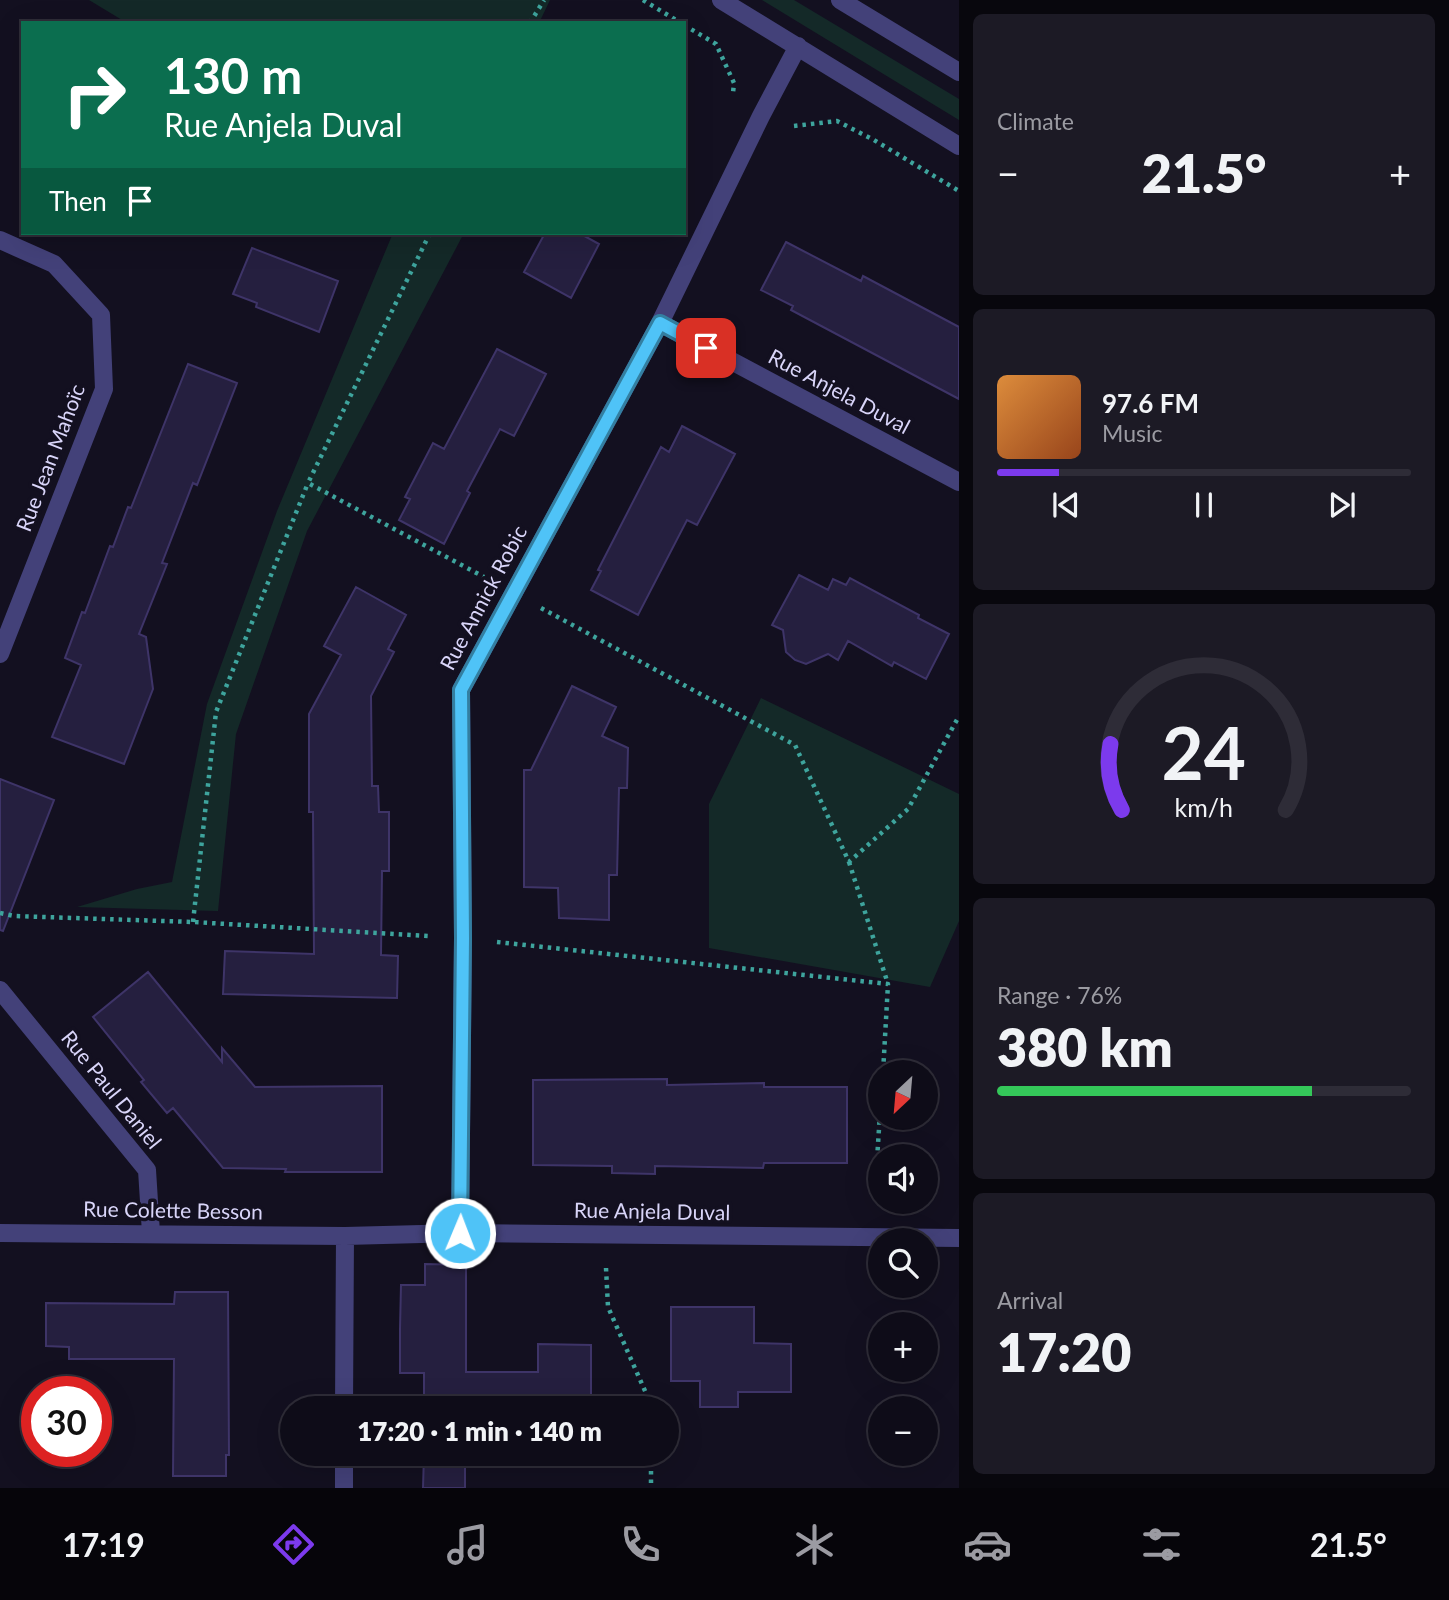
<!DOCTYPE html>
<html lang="en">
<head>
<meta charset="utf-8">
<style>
	body { margin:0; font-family:Lato,sans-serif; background:#1c1a25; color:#f1f3f6; height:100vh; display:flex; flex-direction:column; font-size:26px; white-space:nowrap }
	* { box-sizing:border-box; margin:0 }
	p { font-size:23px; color:#9b9ba2 }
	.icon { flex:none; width:38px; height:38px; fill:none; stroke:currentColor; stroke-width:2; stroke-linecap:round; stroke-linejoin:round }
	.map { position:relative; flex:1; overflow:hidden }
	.sheet { display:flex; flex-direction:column; gap:14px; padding:14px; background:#08070d; width:490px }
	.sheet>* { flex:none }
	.guide { position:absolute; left:21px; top:21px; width:665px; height:214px; border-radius:0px; box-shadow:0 7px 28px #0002,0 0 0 2px #2e2c37; background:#0b6e4f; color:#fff; overflow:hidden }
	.needle { width:46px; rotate:206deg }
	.buttons { position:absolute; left:868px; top:1060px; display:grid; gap:14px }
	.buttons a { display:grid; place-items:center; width:70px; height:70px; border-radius:50%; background:#0e0c18; box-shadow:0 7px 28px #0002,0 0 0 2px #2e2c37; font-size:35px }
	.speed { position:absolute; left:21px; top:1376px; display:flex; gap:14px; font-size:35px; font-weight:700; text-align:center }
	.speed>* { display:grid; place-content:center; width:91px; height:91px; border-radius:50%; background:#0e0c18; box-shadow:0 7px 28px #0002,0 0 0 2px #2e2c37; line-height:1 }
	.speed .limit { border:10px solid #d22; background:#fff; color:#111 }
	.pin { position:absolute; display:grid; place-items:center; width:60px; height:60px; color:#fff; margin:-30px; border-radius:14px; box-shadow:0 4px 10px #0006 }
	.me { position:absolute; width:77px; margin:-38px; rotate:1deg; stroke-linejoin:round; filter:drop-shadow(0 0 5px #0008) }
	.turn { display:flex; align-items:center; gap:24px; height:147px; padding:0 28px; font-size:32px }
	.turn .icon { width:91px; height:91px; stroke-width:2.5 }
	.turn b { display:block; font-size:49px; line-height:60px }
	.then { display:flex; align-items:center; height:66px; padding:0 28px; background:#0003; gap:14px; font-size:26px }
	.big { font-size:52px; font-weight:800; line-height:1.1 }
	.sheet .tile { flex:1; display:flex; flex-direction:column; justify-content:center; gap:10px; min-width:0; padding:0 24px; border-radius:10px; background:#1c1a25 }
	.sheet .dial { align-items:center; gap:0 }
	.dial svg { height:182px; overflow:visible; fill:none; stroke:#2e2c37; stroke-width:7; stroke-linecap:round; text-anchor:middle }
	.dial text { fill:#f1f3f6; stroke:none }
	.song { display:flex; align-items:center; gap:21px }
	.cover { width:84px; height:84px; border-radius:10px; background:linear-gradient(135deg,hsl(30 70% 55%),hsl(20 70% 35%)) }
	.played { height:7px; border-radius:4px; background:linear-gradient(90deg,#7c3aed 15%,#2e2c37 15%) }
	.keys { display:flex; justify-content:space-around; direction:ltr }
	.heat { display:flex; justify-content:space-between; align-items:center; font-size:38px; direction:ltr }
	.charge { height:10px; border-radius:5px; background:linear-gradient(90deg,#34c759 76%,#2e2c37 0) }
	.trip { position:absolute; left:280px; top:1396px; width:399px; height:70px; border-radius:35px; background:#0e0c18; box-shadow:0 7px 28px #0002,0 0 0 2px #2e2c37; font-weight:800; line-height:70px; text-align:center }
	.tab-bar { display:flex; height:112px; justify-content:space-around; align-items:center; background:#06050a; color:#9b9ba2 }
	.tab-bar .icon { width:49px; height:49px }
	.tab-bar .active { color:#7c3aed }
	.tab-bar b { font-size:32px; color:#f1f3f6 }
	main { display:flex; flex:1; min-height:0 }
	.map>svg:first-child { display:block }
	.green { fill:#142928 }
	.building { fill:#251f3f; stroke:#3e3468; stroke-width:2 }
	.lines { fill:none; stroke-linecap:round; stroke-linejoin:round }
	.path { stroke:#3ea49d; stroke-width:4.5; stroke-dasharray:3.5 5; stroke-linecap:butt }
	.street { stroke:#434179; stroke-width:18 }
	.route-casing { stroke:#337fa1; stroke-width:18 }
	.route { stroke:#4fc3f7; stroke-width:12 }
	.labels { text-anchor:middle; stroke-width:7; stroke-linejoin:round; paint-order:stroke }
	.street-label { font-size:21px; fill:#d9d5f9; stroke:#131020 }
</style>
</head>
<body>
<main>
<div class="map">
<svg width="959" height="1488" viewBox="0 0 959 1488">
	<rect width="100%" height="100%" fill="#131020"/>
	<path class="green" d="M89,0H550L539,23H127Z
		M762,0H794L959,99V120Z
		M393,233H464L307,531L236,734L218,911L77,907L137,889L172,882L207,704L277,511Z
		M761,698L959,794V921L930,987L709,948V804Z"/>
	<path class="building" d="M545,233H579L599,244L571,298L524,272Z
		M786,242L861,281L863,276L959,327V399L791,310L793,306L761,290Z
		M252,248L338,281L319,332L256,307L257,303L233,294Z
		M497,349L546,374L514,436L500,429L467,491L470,493L444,544L399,520L410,499L405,497L433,443L444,449Z
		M188,364L237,383L197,485L193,483L162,563L167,564L139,634L146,637L153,689L124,764L52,737L81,665L65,658L82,612L85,613L110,546L113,547L128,507L131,508Z
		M682,426L735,454L697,525L687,520L638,615L591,590L601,571L598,570L661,447L669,452Z
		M799,575L828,590L833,579L846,585L850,578L919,615L918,618L949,634L926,679L894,662L892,666L848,641L838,660L828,654L806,664L795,660L786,652L783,630L772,625Z
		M356,587L406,615L388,649L394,652L371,696L372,786H378L379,812H389V871H382L381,955L398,956L397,998L223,994L225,951L314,954L313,812H309V714L341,655L324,646Z
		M572,686L616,707L602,736L628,748L627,788H619L617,875H609V920L559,918L558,888L524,887V770H531Z
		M0,779L54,800L3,931L0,930Z
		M148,972L222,1062V1048L255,1087L382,1086V1172H285L286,1169L223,1168L173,1108L167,1113L141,1082L144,1080L93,1017Z
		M667,1079V1085L764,1083V1087H847V1163H764L763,1168L655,1166V1174L612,1173V1166L533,1165V1080Z
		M425,1264L466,1265V1372H538V1344L591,1345V1409H424V1373H400V1329L401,1285H425Z
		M175,1292H228L229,1455H226V1476H173L174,1359H69V1347L46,1346V1303L174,1304Z
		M671,1307H754V1343L791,1344V1392H738V1407H700V1381H671Z
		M424,1454H465V1488H423Z"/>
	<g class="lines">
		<path class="path" d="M643,0L681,23
			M530,23L544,0
			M684,25L716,44L734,83L733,93
			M794,126L837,121L874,140L959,191
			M430,233L308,483L484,577
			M541,608L795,745L849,862L908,809L959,716
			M849,862L888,984
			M0,913L14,916L193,922L429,936
			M193,922L216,712L308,483
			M497,942L888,984L883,1073
			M880,1113L877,1160L880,1184
			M606,1268L608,1307L649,1400V1409
			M651,1454V1488"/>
		<path class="street" d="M721,0L959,146
			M840,0L959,72
			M0,240L54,264L101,315L104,389L0,654
			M660,323L959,482
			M0,990L147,1170L151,1233
			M0,1233L345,1236L460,1233L959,1238
			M460,1233L463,938L461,690L660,323L761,116L798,46
			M344,1409L345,1236
			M344,1488V1454"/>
	</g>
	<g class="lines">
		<g class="route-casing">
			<path id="route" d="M460,1233L463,938L461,690L660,323L706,348"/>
		</g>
		<use href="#route" class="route"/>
	</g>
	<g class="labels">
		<g class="street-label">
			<text transform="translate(839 392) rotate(28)" y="7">Rue Anjela Duval</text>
			<text transform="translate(51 458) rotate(-69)" y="7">Rue Jean Mahoïc</text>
			<text transform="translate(484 598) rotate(-62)" y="7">Rue Annick Robic</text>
			<text transform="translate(111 1090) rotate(51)" y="7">Rue Paul Daniel</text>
			<text transform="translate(173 1211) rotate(1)" y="7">Rue Colette Besson</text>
			<text transform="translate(652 1212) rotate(1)" y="7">Rue Anjela Duval</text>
		</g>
	</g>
</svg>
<div class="buttons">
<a><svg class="needle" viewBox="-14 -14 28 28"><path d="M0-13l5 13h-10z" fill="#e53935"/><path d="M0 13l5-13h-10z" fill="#9b9ba2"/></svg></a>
<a><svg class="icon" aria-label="sound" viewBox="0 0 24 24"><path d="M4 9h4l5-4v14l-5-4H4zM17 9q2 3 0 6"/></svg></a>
<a><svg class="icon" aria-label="search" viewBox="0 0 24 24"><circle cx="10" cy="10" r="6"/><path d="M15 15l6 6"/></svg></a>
<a>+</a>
<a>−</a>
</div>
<div class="speed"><div class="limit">30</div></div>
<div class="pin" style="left:706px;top:348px;background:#d93025"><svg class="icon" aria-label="arrive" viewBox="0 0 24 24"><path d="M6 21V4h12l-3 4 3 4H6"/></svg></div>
<svg class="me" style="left:460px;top:1233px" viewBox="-20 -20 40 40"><circle r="17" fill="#4fc3f7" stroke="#fff" stroke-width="3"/><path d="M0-11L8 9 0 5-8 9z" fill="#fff"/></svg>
<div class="trip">17:20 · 1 min · 140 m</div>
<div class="guide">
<div class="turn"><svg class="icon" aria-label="right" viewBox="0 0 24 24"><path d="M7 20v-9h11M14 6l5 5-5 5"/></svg><div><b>130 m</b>Rue Anjela Duval</div></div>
<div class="then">Then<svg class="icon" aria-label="arrive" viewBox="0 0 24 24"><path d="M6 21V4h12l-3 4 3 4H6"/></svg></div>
</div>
</div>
<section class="sheet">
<div class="tile"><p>Climate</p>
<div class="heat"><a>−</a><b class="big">21.5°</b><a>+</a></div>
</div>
<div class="tile">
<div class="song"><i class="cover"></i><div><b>97.6 FM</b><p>Music</p></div></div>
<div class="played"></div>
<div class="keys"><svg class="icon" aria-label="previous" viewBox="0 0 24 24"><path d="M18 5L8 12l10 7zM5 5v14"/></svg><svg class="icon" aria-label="pause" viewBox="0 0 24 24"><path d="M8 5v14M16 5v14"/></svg><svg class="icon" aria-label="next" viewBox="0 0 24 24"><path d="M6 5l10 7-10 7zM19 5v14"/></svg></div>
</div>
<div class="tile dial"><svg viewBox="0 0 100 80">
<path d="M14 69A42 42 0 1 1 86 69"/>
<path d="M14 69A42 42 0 0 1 9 40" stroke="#7c3aed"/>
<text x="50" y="56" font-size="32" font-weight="700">24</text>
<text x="50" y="72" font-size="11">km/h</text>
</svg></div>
<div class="tile"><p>Range · 76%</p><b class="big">380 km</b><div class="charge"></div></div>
<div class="tile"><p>Arrival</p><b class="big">17:20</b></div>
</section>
</main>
<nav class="tab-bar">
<b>17:19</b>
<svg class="icon active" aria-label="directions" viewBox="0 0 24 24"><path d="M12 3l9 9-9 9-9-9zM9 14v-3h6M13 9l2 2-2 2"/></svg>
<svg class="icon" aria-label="music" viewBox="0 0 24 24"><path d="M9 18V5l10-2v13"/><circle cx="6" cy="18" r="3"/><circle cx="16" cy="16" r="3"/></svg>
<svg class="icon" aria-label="phone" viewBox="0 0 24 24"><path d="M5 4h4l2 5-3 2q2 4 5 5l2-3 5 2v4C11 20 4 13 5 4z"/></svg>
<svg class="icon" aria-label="climate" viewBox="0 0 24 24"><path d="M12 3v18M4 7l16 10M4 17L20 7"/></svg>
<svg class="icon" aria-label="car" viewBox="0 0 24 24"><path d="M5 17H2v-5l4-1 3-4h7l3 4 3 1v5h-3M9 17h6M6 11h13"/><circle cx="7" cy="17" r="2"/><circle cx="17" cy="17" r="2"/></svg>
<svg class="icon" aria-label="filters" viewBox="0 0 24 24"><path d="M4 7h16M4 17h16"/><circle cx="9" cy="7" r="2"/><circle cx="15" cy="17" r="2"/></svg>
<b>21.5°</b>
</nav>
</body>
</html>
